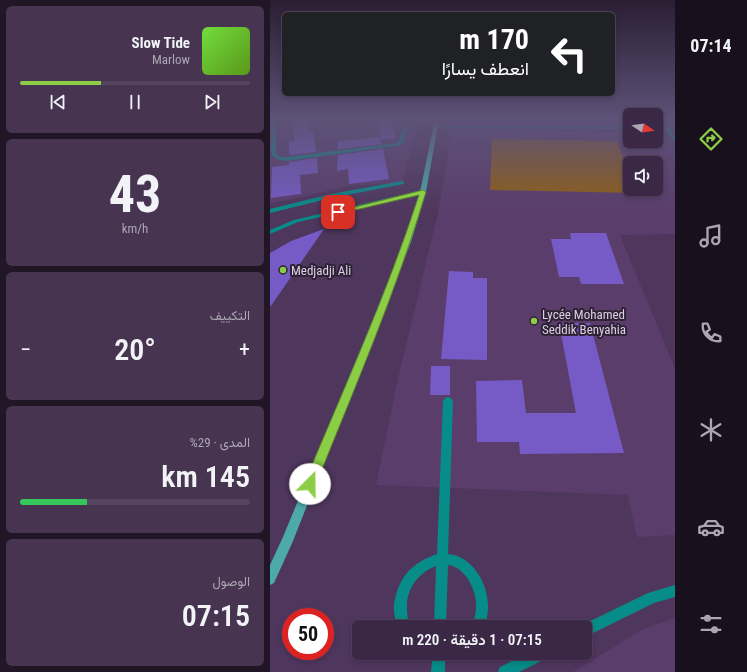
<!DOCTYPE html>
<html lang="ar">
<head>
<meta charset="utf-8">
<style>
	body { margin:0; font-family:"Roboto Condensed",Vazirmatn,sans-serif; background:#463451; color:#f1f3f6; direction:rtl; height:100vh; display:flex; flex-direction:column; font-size:15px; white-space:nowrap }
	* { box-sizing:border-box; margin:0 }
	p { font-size:13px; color:#aca6b3 }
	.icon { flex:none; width:22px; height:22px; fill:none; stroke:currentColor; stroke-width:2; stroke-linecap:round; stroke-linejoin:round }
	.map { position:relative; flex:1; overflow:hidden; direction:ltr }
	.side { display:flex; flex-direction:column; gap:6px; padding:6px; background:#201626; width:270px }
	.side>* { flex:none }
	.guide { position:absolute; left:12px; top:12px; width:333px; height:84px; border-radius:6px; box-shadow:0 2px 6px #0003,0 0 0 1px #54445f; direction:rtl; background:#202124; color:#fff; overflow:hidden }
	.needle { width:26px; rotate:103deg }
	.tools { position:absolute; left:353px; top:108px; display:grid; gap:8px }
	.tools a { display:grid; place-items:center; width:40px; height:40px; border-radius:6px; background:#3b2846; box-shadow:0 2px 6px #0003,0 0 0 1px #54445f; font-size:20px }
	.speed { position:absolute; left:12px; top:608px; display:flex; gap:8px; font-size:20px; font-weight:700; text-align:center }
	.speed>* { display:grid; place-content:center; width:52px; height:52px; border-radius:50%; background:#3b2846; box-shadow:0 2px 6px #0003,0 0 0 1px #54445f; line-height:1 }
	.speed .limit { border:6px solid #d22; background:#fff; color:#111 }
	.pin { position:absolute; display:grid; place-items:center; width:34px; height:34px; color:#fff; margin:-17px; border-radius:8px; box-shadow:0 2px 6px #0006 }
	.me { position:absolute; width:44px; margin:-22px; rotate:22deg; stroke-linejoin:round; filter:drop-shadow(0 0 3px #0008) }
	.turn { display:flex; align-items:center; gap:14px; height:84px; padding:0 20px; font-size:18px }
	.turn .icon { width:52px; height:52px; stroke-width:2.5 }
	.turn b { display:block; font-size:28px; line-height:34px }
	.big { font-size:30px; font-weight:600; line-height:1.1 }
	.side .widget { flex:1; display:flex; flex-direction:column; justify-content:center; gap:6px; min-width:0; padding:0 14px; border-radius:6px; background:#463451 }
	.side .dial { align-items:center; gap:0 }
	.dial b { font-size:52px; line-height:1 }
	.song { display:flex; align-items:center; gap:12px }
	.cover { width:48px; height:48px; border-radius:6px; background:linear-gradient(135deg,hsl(100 70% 55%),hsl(90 70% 35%)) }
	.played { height:4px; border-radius:2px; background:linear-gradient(90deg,#8bce46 35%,#54445f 35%) }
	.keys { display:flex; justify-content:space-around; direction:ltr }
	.heat { display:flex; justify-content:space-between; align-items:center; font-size:22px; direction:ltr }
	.charge { height:6px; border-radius:3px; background:linear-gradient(90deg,#34c759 29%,#54445f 0) }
	.trip { position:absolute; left:82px; top:620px; width:240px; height:40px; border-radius:6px; background:#3b2846; box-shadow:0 2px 6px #0003,0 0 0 1px #54445f; font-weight:600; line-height:40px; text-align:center; direction:rtl }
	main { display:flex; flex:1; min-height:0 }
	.dock { display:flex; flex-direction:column; width:72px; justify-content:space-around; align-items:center; background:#18101c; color:#aca6b3 }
	.dock .icon { width:28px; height:28px }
	.dock .on { color:#8bce46 }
	.dock b { font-size:18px; color:#f1f3f6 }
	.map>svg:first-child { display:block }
	.built { fill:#5a3d6b; fill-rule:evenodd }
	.green { fill:#916014 }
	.building { fill:#765bc6 }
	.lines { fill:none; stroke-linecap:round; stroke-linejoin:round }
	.minor { fill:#078d89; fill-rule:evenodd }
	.secondary { fill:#4caba8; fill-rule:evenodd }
	.route { fill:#8bce46; stroke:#5a862e }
	.poi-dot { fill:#8bce46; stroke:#2e2335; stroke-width:1.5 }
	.labels { text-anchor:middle; stroke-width:4; stroke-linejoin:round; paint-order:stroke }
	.poi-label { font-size:13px; fill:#decfe7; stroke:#2e2335; text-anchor:start }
</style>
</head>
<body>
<main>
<nav class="dock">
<b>07:14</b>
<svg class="icon on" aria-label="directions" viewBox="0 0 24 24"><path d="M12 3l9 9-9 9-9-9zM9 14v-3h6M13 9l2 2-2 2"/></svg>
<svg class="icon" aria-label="music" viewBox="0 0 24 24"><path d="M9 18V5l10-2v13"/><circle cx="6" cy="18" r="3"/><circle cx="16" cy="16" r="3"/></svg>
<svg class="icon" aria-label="phone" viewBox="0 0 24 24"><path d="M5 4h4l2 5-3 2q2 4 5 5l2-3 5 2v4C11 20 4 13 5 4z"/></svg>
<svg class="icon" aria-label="climate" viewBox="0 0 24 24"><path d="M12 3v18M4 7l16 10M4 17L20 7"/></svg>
<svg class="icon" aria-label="car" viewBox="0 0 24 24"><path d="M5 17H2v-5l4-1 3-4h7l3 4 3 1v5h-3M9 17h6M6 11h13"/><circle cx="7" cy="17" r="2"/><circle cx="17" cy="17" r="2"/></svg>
<svg class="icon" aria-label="filters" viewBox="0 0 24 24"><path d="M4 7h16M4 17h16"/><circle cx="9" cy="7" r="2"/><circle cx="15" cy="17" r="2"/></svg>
</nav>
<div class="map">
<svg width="405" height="672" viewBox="0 0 405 672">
	<rect width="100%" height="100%" fill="#4f365d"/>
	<path class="built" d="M0,119H149L132,183L79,186L0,204Z
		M252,119H353L356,125H252Z
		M182,130L360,133V141H386V134H396L405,147V234L350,235L405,369V535L367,537L358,495L106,485L128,378L168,213ZM360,163H386V189H360Z
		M405,618V672H303L373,629Z"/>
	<path class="green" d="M222,139L347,141L360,175V189H365L367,193L220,190Z"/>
	<path class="building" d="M27,119H40V131H43L46,152L19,155V142L24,141V122H27Z
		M107,119H120L126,138L112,140Z
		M110,137L112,144L68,149V141Z
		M113,149L119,179L79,184L78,169L67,171L68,155Z
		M47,158L48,173L30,175L31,194L1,198L2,167L19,165V162Z
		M54,229L12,290L0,307V253L21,241Z
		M300,233H336L354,284H311L309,277H289L281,239H301Z
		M179,271L203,272V278H217V360L171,359Z
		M289,323H320L354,453L250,454L249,442H207L206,381L252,380L256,413H306Z
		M161,366H180V395H160Z"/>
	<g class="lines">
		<path class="minor" d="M2,119H6V153L10,157H17L128,143L136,119H140L132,145L17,161L6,159L1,153Z
			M388,119H392L398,127H405V129H400L405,137V141H403L395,129H386V127H393Z
			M164,126L360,127V129L166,128H164Z
			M132,181L134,182V184L61,198L0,213V209L61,194Z
			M153,190L156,192L155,193L28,222L0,234V230L24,220Z
			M178,397L181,398L183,401L178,554C202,556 218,583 218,606C218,613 217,620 214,627H202C208,609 208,596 198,579C193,572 187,566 178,565L176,627H164L166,566C149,572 136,589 137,608C137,614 138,621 139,627H127C126,620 123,612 124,605C128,578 141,563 167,554L173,401L175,398Z
			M405,585V597L384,603L315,637V627L310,626L378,593Z
			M148,653H190L188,658L175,661V672H161L162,661L150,658Z
			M258,653H279L277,658L249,672H228L230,667Z"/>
		<path class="secondary" d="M165,119H169L156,192L141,242L23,541L4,583L0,585V565L13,537L135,242L150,192Z"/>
	</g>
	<linearGradient id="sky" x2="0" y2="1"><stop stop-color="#2b1e33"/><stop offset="0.56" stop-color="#5d5278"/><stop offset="1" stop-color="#5d5278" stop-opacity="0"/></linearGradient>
	<rect width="405" height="213" fill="url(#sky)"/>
	<path class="route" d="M153,190L156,192C126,292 85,387 46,484L44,488L40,490L36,488L34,484C74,388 117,294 149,195L68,214L65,212Z"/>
	<g class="poi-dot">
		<circle cx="13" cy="270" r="4"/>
		<circle cx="264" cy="321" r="4"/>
	</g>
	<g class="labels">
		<g class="poi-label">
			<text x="21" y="275">Medjadji Ali</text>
			<text x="272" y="319">Lycée Mohamed<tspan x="272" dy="15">Seddik Benyahia</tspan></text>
		</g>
	</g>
</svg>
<div class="tools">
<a><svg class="needle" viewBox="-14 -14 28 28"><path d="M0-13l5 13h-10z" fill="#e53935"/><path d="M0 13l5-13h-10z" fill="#aca6b3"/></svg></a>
<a><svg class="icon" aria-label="sound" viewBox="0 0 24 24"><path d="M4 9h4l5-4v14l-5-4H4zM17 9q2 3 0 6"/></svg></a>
</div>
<div class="speed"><div class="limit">50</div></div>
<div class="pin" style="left:68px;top:212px;background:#d93025"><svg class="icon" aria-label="arrive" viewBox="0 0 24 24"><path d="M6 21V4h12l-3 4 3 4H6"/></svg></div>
<svg class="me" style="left:40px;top:484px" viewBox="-20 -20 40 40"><circle r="19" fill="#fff"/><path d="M0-13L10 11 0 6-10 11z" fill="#8bce46"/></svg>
<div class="trip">07:15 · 1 دقيقة · 220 m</div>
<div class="guide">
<div class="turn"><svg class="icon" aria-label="left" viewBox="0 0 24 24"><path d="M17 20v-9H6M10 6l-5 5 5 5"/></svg><div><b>170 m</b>انعطف يسارًا</div></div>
</div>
</div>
<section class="side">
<div class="widget">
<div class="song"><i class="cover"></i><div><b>Slow Tide</b><p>Marlow</p></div></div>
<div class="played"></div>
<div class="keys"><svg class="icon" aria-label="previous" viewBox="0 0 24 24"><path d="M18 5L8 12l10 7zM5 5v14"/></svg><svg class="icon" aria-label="pause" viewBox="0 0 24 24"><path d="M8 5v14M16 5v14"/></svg><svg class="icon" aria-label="next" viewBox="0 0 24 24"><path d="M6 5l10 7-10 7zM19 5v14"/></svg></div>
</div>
<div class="widget dial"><b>43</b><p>km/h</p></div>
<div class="widget"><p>التكييف</p>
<div class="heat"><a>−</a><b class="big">20°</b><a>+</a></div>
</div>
<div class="widget"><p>المدى · 29%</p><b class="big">145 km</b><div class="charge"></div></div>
<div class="widget"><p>الوصول</p><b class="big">07:15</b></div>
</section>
</main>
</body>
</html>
